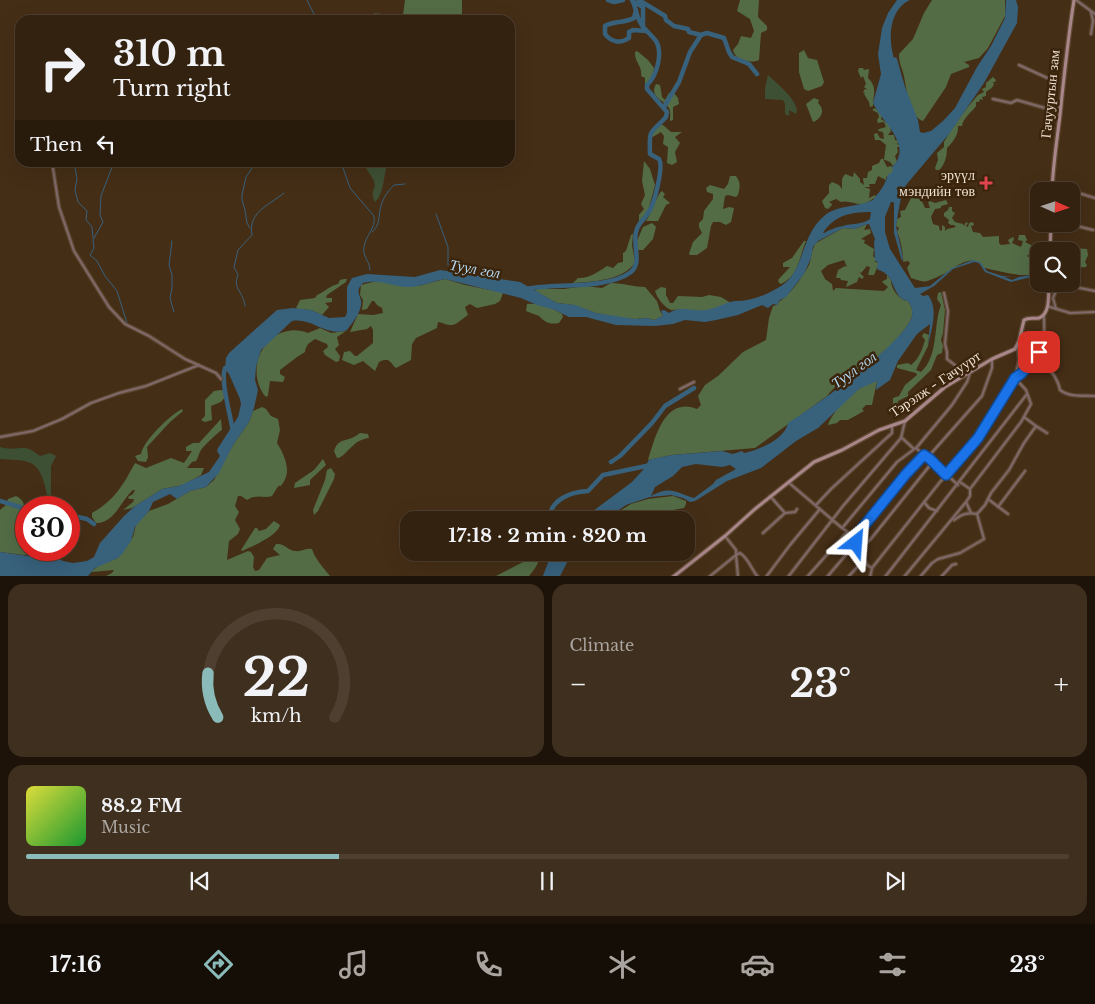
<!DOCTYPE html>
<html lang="en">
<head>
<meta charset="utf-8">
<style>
	body { margin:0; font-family:"Libre Baskerville",serif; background:#3f2f1e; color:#f1f3f6; height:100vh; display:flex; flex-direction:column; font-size:19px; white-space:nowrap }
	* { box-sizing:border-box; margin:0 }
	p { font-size:16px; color:#a9a49f }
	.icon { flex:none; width:28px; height:28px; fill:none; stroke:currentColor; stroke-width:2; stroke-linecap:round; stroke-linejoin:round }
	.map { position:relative; height:576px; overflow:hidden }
	.drawer { display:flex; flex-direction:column; gap:8px; padding:8px; background:#1d1309; flex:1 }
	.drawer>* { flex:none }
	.guide { position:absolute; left:15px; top:15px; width:500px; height:152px; border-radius:15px; box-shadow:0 5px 20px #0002,0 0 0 1px #4e3f30; background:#342210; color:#f1f3f6; overflow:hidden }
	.needle { width:32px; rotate:93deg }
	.tools { position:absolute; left:1030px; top:182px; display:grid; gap:10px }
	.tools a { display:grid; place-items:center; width:50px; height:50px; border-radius:10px; background:#342210; box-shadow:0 5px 20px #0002,0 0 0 1px #4e3f30; font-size:25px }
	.speed { position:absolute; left:15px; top:496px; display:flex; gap:10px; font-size:25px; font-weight:700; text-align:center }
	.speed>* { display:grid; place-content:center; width:65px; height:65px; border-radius:50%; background:#342210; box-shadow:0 5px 20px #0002,0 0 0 1px #4e3f30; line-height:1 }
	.speed .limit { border:8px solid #d22; background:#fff; color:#111 }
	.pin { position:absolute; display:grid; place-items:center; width:42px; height:42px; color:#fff; margin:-21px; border-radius:10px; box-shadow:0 2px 8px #0006 }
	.me { position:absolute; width:55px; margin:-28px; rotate:28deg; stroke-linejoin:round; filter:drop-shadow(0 0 4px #0008) }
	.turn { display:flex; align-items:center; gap:18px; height:105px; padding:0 15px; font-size:22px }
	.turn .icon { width:65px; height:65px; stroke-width:2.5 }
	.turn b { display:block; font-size:35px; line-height:42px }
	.then { display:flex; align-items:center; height:48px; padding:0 15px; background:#0003; gap:10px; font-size:19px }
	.big { font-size:38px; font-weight:700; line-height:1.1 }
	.drawer .tile { flex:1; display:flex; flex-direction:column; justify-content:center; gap:8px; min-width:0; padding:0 18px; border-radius:15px; background:#3f2f1e }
	.drawer .dial { align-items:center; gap:0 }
	.dial svg { height:130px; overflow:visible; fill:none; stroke:#4e3f30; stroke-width:7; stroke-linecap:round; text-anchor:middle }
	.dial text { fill:#f1f3f6; stroke:none }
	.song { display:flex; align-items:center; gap:15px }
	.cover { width:60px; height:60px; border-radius:8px; background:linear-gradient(135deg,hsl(60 70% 55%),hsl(130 70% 35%)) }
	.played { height:5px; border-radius:2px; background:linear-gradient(90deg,#8bbbb9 30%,#4e3f30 30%) }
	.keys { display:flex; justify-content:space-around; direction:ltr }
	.heat { display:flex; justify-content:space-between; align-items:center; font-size:28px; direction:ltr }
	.drawer .tiles { flex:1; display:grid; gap:8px; grid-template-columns:1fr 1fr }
	.tile:last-child { grid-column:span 2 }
	.trip { position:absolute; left:400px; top:511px; width:295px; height:50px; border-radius:15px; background:#342210; box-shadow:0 5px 20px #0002,0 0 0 1px #4e3f30; font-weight:700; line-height:50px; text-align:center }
	.menu { display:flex; height:80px; justify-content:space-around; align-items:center; background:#150e06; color:#a9a49f }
	.menu .icon { width:35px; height:35px }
	.menu .selected { color:#8bbbb9 }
	.menu b { font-size:22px; color:#f1f3f6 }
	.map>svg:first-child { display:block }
	.green { fill:#3e5034 }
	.forest { fill:#536c46 }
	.water { fill:#38617c; fill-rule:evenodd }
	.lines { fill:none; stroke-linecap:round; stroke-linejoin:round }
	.stream { stroke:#38617c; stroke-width:1 }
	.river { stroke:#38617c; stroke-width:4.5 }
	.minor-casing { stroke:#604a34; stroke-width:4.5 }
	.secondary-casing { stroke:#604a34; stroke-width:5.5 }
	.minor { stroke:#7f696a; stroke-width:2 }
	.secondary { stroke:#a98689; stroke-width:3 }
	.route-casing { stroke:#114b97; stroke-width:12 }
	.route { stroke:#1a73e8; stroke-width:9 }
	.health-dot { fill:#e0444e; stroke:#3a240b; stroke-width:2 }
	.labels { text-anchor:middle; stroke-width:5; stroke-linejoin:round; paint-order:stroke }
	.street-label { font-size:14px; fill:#efe0d2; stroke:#3a240b }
	.poi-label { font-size:14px; fill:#efe0d2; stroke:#3a240b; text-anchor:end }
	.water-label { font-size:15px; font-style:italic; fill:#b2d8f4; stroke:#3a240b }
</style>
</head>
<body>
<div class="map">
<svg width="1095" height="577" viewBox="0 0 1095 577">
	<rect width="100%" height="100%" fill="#452e16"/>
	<path class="green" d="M768,75C778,85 793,95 797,110L796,114L789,110V116L785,114V104L783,100L765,99V88Z
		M367,163H388C383,174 385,193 375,202C372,198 372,190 375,186L373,179L366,168Z
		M0,447C9,450 16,448 25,448C31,449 36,453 40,456L50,453L56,456L51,466V503C48,499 46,492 45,486C38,457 25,461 0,459Z"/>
	<path class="forest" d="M405,0H462V20H363C374,8 385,16 399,18L403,15Z
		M740,0H759L758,17L767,26V30L761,33L759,60C750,64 735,60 733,50L738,44L741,36L751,38L754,31L750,19L737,11Z
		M932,0H1005V16L988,48L979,58L964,62L969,65V67L951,74L946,87L923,121C910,117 906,88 904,76C902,67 899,65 899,54L913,39L924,13Z
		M804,50L808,58L817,60L824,82L822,86L808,91L804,89L799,72V53Z
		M637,51L648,60L654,68L652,78L647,84H645V78L641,76C643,67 634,61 635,52Z
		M859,68H863L864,70L869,69L868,78C878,88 873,94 873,106L870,107L869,102L864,94L865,93L863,92L865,89L868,90L864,87L866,84L863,76L861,78L858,71Z
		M993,77L996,80L995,82H992L994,83C993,89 989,89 986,92V96L982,97L983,100L980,99L979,102H976V106C972,112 963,118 962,126H958C959,135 952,143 947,148C947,155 945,165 939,170H936L935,168L938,160L937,153L944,147V142L951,130L967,108L978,95L984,92L982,89L986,87V83Z
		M656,84L660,85L662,97L665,100L669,93H674L678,98L679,104L673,107V120L670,121C670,117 671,112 669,108C663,99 649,97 656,84Z
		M814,98L819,100L818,103C826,110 821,119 813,122L806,104Z
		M875,108L882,115L881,119L889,124L891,131L888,135H894L895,140L899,141L897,144L899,145V147H897L898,152L895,156L897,162L893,166L890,162L883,159L887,167L891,166L893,168V172L891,175L886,177V180L878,176L875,184H869L870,187H864L870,189L869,198L875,195L876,197C872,199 867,204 861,204C855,204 847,200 841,202L836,199L829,202L832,204V205L828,209L825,208L822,201L829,193V185L832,182L839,185L842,189V179L845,174L853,177L854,172L860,179V182L864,185L863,178H867L868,172L872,170V166L879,163L881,159H884L886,145L880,140H875L874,134L877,133L880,138L884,139L883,132L878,131L879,129L886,127L884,122L878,123L877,120L879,117L878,113L872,110Z
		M661,125H663L671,132H682L675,137L680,143L675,152L677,162L672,165L667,163L668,147L663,144L664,136L661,132L651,138L653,132Z
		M644,161L650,169L655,185L648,211L639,223V215L644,209L641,204L645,195L642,181Z
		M730,176H736C741,183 740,187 738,195L736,197L728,195L725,196L723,209L729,207L734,208L731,222L726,225L720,222H713L711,226L707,248L697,255H690L689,254L693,242L702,233L699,227V223L703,219L704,211L713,199V194L707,192L706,188L710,185L724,189L728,184Z
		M662,191L665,194L663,197L670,203L666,205L658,221H646C652,213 657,194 662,191Z
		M918,191L925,194L921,199L925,208H930L928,202L930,201L935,203L946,200L948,204L941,206V208L935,209L931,217L933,224L939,226L940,231L942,230V225L945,227V231L947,229L956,227L954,225H951L948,223L949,220L944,216V213L948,210L949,207H952V211L955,213L952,218L955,222L963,224L964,226L966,222L968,223L966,226L968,227L969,223L973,222L974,225L971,226L973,232L980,233L983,237L999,236V243L1001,245L1010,244L1008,240L1013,237L1014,239L1012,243L1021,247L1023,241L1018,240L1019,235H1025L1027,240L1025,242L1033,246L1034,249L1027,256L1035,261L1034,264L1031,265L1037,269L1035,273C1025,279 996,270 984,268C973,251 956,267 944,274C941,275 929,281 927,281C922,283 916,279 911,278L907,268L910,263L908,261L903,262C904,257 900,236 897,232L899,228L896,226L897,219L901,217L900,211L905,210L911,198H918L915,195Z
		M652,223L656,227L653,239L643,250H638L637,241L643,227Z
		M867,224L864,230L870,229L871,233L861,239L865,240L864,243L874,249L873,256L876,259L875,262L879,263L874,275H868L870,267L867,266L861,273L859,272L864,277L862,279L859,277L857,282L846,287L848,281L841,280L840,278H836L838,270L845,266L847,267L844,260L828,265L821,271L825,279L832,284L833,291L836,288L884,291L888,287L882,282L883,281L887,279V275L891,280C891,289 899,300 908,301C911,306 913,310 912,316C907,334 870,364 855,375C845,381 834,386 827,396L755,448L672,455L648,460C655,437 665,396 697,409L701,405L698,396L705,385L718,376L743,352L766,340L769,318L773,306L777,305C780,300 781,301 785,297C794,289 803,276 809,265C812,257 811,250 816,243L843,228L855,229Z
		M633,234L632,245L635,262C625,280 592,282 573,283L578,278C588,279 598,272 607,266L613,268L618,263L623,262V253L626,251L631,235Z
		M804,241H806C799,257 799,276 781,284L779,283L778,280L790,267H783V263L792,258Z
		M1061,244L1066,245L1067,250L1075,248L1087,249L1088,255L1085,262L1087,265L1086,267L1071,268V251H1058V245Z
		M344,279H347L346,282L327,295L326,298H332V302L325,303L329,307L322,315L311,310L298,309L296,308L300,300L315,298L317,295C324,292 331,285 338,284L340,280Z
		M445,279L465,285L500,292L503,293L500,301L495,304L477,308L470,304L465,307L468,315C463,318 456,326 450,325C445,325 442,322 438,322L437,328L416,338L412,344L411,360L396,368C390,363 390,356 379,362L375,371L363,361L354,365L342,360L344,352L350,351L355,356H357L373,343V330L371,326L367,329L350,332L358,314L373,315L383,313L382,308L377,305L374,301H372L367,309L362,310L363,300L360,295L361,285L377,281L418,286Z
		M611,283C623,283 634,287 645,287L657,301L660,311L663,316L654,320L647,318L635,319L622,318L596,313L574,305L557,303L535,291L537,289H564L585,286L602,288Z
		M661,287L666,288V295L670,303H673L678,296L702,297L709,295L721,297L731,303C722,306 714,310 704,311C693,311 682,309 671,310C664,307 657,298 655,291Z
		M941,292L945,310L943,333L941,340L943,346L942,353L937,355L931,370L908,392V396L898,401L897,405L893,408V398L899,396L905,385L917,375L916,373L897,368V365L908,363L911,365C919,359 922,350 925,340L922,336L924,333L929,335L928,346L916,370L921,372C939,356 933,325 941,305L937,299L938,293Z
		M527,304C539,303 552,308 562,314L563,317L559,323C549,325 545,322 539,316C535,314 530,313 526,311Z
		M320,328L331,333L346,331L337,337L339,345L335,349L340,356L339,361L336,362L325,355L323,351L328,347L327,344L315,339L308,344L305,350V352L297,357L280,370V374L285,377L283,382L270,381L268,395L267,397L265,396C241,364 272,319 308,333Z
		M877,381L872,405H866L862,409L864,411L848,420H840L837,423L828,425C831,414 848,396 859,389C864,385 871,383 877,381Z
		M221,390L226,391V396L221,402L211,406L212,420L205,422L201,420L205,416V400L214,391Z
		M262,407L266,409L271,416L278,419L280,430L277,443C284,454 292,471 283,483C278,490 282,482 277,488C275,491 274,493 272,496C263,499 259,493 247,500L241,496H238L235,506L239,512L235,520L240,529L238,534L229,541L227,560L248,551L251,552L254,557L253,567L255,571L259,570L267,558L280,555L273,549L276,544C285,543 287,550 295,551C302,552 305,548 312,549C315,559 323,567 330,576L104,577L112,573L114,570L91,572L98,566L118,558L133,537L136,525L149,511L168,504L190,491L206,487L214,480L233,445L249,422L253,411Z
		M182,409L183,411L170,422L147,447L148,457L146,462L138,461L135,456L141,454C144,440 169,416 182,409Z
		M221,419L222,430C218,432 204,446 201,450C199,453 198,458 196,461L192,462L187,468H204L201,475L183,485L162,489L132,508L123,510L133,502L134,499H129L128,497L133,494L135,490H133C122,499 114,524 96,523L92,517V513C115,500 123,485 135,463L146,468L171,458L184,463L192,451H186V447L193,443H199Z
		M360,433L368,434L369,438C351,440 347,457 337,458L334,451C337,442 341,441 349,439C353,438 357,435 360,433Z
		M323,459L326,465L310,480V485L294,488L295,483L314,470Z
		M331,468L335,474L334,479L318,511L314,515L313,510L325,480L327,470Z
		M16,496C27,501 24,509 23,520L26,522V550H54L57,554L56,556L51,554L35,557L29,554L24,555L0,552V510L6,505L8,499Z
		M673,496L686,501V504L684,508L663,512L645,518L605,520L631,504L648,499Z
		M274,521L280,525C277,536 253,546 242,551L241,550L255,528H257L259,531L266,529Z
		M529,553H540C540,562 535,569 529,576H496L525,561Z"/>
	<path class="water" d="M897,0H910C889,9 888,40 894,58L896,57L897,59L905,87L918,120L920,132L923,133L931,131L943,121L955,108L977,67L991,46L1005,18L1006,0H1016L1018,7L1017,23L984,83L949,134L906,185L900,202L896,226L903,258L902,261L894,233V203L893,202H891L885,217V232L890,249L915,288L930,286L952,268L973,260L980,262L987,271L1002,276L1012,277H1004L1012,280L1019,277L1037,274L1039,275L1011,282L985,272L979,263L974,262L953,269L934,286L920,294L923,296L928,295C939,309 931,330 928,346L930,324L917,334L898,361L890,380L876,390L877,381L859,389L818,428L796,441L761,468L727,481L695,501L690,502L683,498L671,495L650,497L626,505L604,520H581L632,482L643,470L649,460L652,459L672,455L722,451L733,454L742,451L744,453C759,450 785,439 788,423C814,407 905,343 912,316C913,310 911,306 908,301C895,299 895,284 888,276C885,272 881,271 877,269L878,263L875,260L874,242L875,239L869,224L864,225L855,229L843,228L818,241L813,247L811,258L804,274L786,297L780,300L777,305L773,304L768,308L762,305L738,315L716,320L705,322L685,320L673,324L655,326L616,325L586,317H569L555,310L537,305L521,298L445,279C432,281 419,288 406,287C389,286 382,279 363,283C353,293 363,296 361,305C360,314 352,323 347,330C327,338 312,317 292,321L261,350L256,367L255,380L258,390L254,408L249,422L233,445L219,473L206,487L190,491L177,499L170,494L153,502L149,511L135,527L131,541L122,554L118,558L95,568L88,576H0V552L35,557L51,554L63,561L73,563L87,561L94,557L100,543L124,516L135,506L162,489L179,486L209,472L220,456L217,451L218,448L238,417L241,404L240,399L229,374L225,369L226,358L229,353L277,310L293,308L311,310L329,318L345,317L347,313V287L352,278L367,274L415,277L440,270L520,282L557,303L575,305L596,313L635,319L647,318L654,320L663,316L661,311L664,310L669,313C681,305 693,312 706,310C716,309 725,302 735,301C751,301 767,295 781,286C805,271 800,237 823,217C837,204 856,208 873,200C879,192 885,186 888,174L891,175L890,173L893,171L892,167C914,145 882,123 873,103L881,74L878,54L882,28L888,13ZM871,212L870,219C861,225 853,223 843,226C837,227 829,230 824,233H823C834,215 851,212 871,212ZM696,464L722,467L730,465L736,469L716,480L713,484L694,498C676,493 671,485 651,496L655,487L673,476L682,467Z
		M552,552L572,553L560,576H543Z"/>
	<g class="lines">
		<path class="stream" d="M307,0L317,20
			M74,162L77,179L75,190L78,202L87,211L86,220L92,227L93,238
			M114,162L101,196L100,215L103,222L93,240L94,248L90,255L97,261L105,276L117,291L127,323
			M341,162L350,188L374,216C376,229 366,234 364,247C362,256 370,261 370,270
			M436,214L448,247V265
			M250,228L247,223L245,210L242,200V195L246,177L256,162
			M372,232C381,225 378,215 381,206C383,198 388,191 394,185L405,184
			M172,241L169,265L172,275V288L170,298L174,312
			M245,306C244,292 232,289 238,275L234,267L238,250L252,235C248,212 268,206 284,193"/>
		<path class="river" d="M608,0L614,2L623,0
			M639,0L665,16L666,20L674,26L688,29L689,32L701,35L707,33L724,38L729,52L732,57L749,64L757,74
			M634,2L643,7V26
			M636,10L634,18C625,23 613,21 605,26V34C611,42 620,44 629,38V32L633,30L646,31
			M664,107L679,82L690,52L701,35
			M526,289C555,283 607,290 631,272C643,262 631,242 637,229C639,222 645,219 648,213C654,206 664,166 659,159L650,154C649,127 650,135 666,117L667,112L647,89V85C657,76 663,53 656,41C651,34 644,30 640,22C636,15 636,7 632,0
			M225,368C220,380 231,417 233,432
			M611,462L620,456L652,423L665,406L694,388
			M0,501L26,509
			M69,515L87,519L94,524
			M549,520C550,499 571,492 588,491L603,475L651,465"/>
		<g class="minor-casing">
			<path id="minor" d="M1076,0L1095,14
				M1091,34L1093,21L1091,12
				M1019,65L1054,81L1055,89L1052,100L1061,102
				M993,99L1011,103L1017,100L1045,108L1049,106L1052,100
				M1049,106L1061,107
				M52,162L59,207L74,251L109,307L125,324L149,336L185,359L216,373L221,379
				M1053,189L1063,191
				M1071,193L1082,194L1095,198
				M1069,224L1093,230
				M944,293L948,311L945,344L947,352V359L956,366L973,369
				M1047,306L1070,313L1095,312
				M1056,309L1053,298L1056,291L1075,287L1095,291
				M1036,356C1046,363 1058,378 1060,390C1070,398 1083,395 1095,396
				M680,389L694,382
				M1036,426L1047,433
				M0,437L33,431L62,419L91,403L119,393L146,386L199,365
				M901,437L914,449
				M916,448L924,455
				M932,461L958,485
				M788,482L842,528
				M960,482L970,489
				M988,499L1008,514
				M924,502L929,508L937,511
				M966,502L971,513
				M816,505L831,489L892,433V426
				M998,507L1025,471
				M785,513L795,512L797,509
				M954,520C962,514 968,512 977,514
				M763,533L785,513L770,496
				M855,537L842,528L843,527L897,462L917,447L952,405L967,382L970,373
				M859,547L855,537L906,474L924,455L928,457
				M872,568L867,565L859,548L870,540L931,464L932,461L928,457L982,396L992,368V359
				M709,577L736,555V550L725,536
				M738,577L736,555L740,553C749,559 751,569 758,577
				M766,577L790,545L820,509
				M788,577L843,506L901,438L905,421
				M807,577L847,532
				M827,577L856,543
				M848,577L864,560
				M870,577L872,568L940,482L978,438L1015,378C1023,373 1041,354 1043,344C1045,335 1044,325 1044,316
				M885,577L1027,394
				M904,577L966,502L970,496V489L1021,422L1031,404L1026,390L1015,378L1019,360L1018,345
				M920,577L932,563L938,559L960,553L984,539L977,514L985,505L991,493L1009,470L1024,443L1036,426L1024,417
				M941,577L952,565L956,564"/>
		</g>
		<g class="secondary-casing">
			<path id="secondary" d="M1052,191C1053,165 1057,140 1060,115C1064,76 1068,38 1074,0
				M1050,251L1051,224
				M673,577L725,536L755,509L814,462L842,450L879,430L905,421L945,387L992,359L1015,349L1019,341L1024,320C1029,317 1034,319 1039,318C1051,314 1048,293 1049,284"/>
		</g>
		<use href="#minor" class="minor"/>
		<use href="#secondary" class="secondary"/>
	</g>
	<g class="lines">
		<g class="route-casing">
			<path id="route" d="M856,543L855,537L906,474L924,455L930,459L946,475L978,438L1015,378L1022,373L1039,352"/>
		</g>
		<use href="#route" class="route"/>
	</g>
	<path class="health-dot" d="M983.5 175.5h5v5h5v5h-5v5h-5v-5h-5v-5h5z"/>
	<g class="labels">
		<g class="street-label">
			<text transform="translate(1050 94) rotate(-84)" y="5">Гачууртын зам</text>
			<text transform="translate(935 384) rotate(-34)" y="5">Тэрэлж - Гачуурт</text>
		</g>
		<g class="poi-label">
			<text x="975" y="180">эрүүл<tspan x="975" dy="16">мэндийн төв</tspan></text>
		</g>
		<g class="water-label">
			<text transform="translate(475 269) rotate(10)" y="5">Туул гол</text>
			<text transform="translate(854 370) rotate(-36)" y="5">Туул гол</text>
		</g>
	</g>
</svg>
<div class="tools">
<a><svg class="needle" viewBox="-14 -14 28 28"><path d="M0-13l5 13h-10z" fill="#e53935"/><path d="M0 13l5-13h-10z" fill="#a9a49f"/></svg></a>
<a><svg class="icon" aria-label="search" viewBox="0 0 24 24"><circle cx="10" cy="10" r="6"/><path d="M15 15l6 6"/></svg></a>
</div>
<div class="speed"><div class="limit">30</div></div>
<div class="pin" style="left:1039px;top:352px;background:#d93025"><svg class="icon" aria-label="arrive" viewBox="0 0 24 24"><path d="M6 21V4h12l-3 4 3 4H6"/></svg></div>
<svg class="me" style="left:856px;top:543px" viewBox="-20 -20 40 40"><path d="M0-17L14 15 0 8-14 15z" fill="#1a73e8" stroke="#fff" stroke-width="4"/></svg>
<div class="trip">17:18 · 2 min · 820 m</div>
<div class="guide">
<div class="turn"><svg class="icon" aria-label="right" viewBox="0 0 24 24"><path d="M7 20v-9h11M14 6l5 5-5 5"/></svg><div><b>310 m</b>Turn right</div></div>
<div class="then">Then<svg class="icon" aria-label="left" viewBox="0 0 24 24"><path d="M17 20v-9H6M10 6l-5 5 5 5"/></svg></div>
</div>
</div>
<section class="drawer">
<div class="tiles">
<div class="tile dial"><svg viewBox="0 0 100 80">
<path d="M14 69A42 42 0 1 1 86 69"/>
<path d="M14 69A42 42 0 0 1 8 42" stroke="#8bbbb9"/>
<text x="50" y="56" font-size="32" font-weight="700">22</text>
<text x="50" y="72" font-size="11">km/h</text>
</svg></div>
<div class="tile"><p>Climate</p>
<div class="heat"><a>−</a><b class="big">23°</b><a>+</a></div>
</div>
<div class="tile">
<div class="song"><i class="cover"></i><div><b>88.2 FM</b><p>Music</p></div></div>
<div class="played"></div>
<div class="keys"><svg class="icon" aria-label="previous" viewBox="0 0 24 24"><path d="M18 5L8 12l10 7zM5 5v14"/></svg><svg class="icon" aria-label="pause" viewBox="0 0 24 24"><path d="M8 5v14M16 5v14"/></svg><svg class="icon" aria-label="next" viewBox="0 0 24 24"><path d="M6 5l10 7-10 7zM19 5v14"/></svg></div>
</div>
</div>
</section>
<nav class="menu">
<b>17:16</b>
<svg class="icon selected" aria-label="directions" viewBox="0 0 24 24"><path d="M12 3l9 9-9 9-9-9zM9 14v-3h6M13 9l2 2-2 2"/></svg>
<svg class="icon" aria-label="music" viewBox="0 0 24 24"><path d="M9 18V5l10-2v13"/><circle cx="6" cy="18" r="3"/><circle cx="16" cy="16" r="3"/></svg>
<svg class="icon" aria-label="phone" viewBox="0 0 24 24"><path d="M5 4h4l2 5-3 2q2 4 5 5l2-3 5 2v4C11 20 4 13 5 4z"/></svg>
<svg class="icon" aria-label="climate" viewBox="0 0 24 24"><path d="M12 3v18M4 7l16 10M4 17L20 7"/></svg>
<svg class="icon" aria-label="car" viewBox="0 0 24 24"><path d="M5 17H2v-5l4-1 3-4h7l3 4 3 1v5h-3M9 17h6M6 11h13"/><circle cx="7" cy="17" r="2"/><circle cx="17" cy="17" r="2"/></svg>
<svg class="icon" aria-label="filters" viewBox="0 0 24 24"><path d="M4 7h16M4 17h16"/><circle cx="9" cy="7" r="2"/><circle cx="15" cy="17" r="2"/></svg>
<b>23°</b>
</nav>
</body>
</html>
